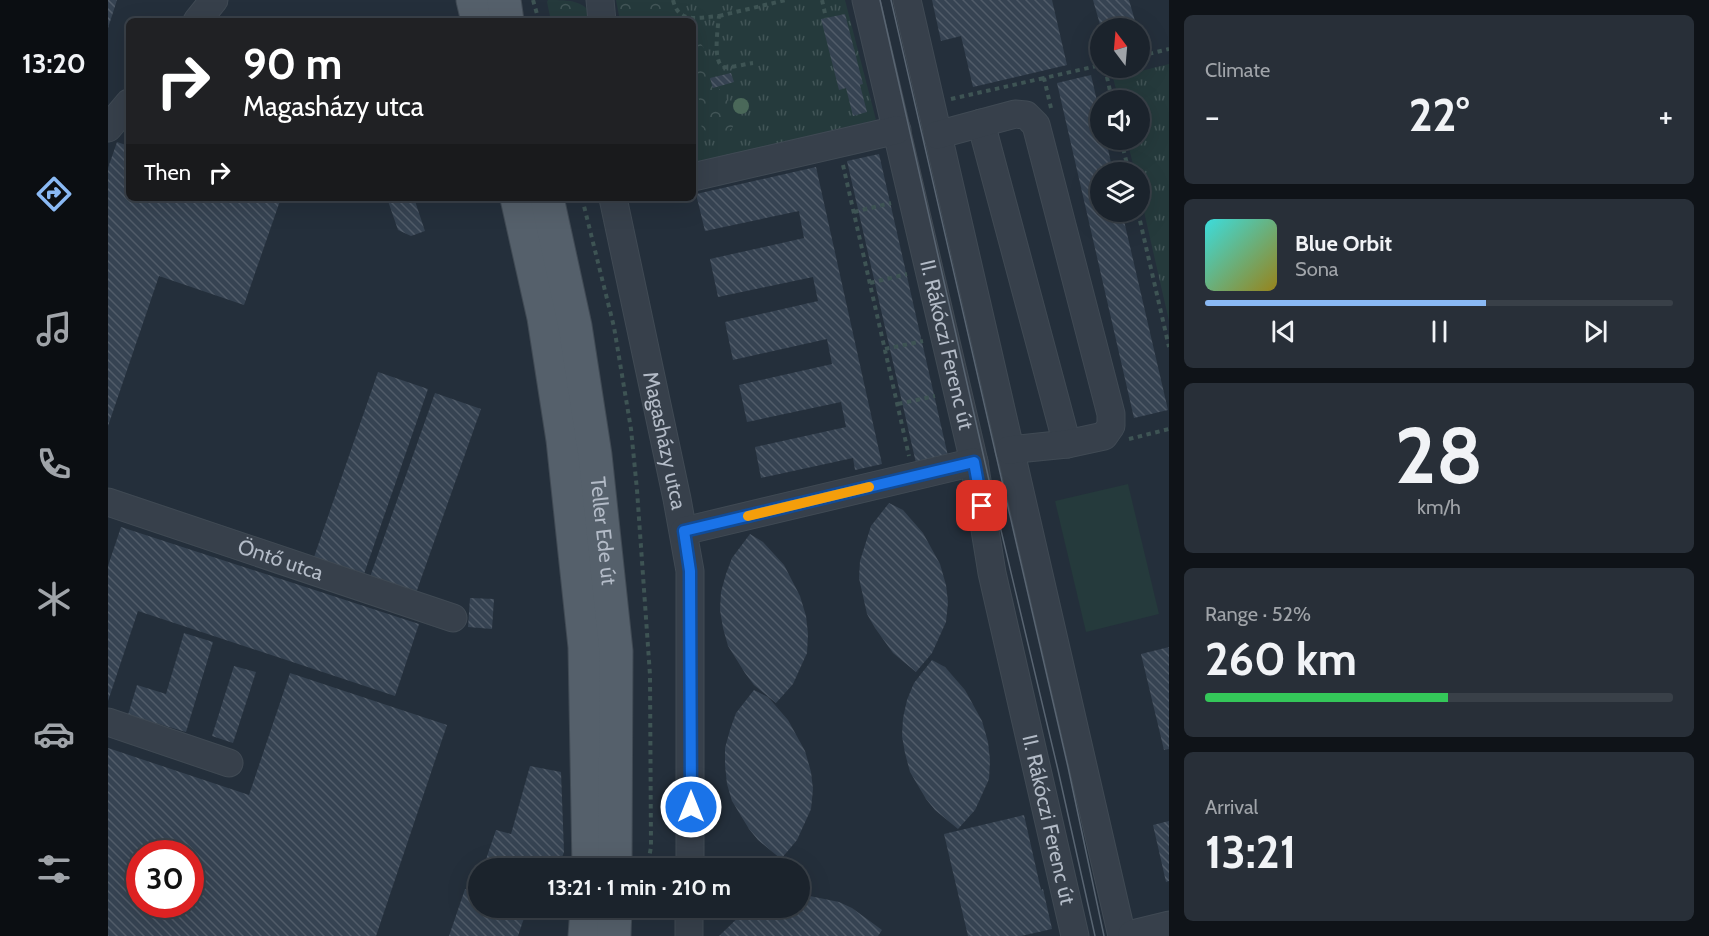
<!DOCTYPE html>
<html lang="en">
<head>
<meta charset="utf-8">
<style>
	body { margin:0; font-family:Cabin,sans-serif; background:#282f38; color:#f1f3f6; height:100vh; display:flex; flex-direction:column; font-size:22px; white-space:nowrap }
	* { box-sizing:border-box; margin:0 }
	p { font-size:20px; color:#a0a4a9 }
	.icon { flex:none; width:33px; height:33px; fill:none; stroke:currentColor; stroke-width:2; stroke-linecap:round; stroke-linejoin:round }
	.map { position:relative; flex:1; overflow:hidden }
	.panel { display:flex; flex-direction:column; gap:15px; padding:15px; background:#0f1318; width:540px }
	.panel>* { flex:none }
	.hud { position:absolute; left:18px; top:18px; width:570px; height:183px; border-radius:9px; box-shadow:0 6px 24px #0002,0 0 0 2px #394048; background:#202124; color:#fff; overflow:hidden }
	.needle { width:39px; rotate:344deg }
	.buttons { position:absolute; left:982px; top:18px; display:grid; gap:12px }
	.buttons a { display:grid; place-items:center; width:60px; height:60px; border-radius:50%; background:#1b232c; box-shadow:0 6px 24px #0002,0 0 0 2px #394048; font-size:30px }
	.speed { position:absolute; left:18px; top:840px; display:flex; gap:12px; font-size:30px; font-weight:700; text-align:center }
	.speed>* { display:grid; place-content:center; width:78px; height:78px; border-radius:50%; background:#1b232c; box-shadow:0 6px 24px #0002,0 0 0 2px #394048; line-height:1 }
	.speed .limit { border:9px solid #d22; background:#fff; color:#111 }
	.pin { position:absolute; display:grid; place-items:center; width:51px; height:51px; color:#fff; margin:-26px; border-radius:12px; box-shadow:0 3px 9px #0006 }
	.me { position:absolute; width:66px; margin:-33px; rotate:0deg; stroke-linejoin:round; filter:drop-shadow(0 0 4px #0008) }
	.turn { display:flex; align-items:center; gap:21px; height:126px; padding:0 18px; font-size:27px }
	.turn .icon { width:78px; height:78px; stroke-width:2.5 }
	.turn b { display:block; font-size:42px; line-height:51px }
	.then { display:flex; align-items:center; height:57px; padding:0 18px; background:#0003; gap:12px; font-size:22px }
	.big { font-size:45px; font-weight:800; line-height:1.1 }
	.panel .widget { flex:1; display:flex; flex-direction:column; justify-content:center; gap:9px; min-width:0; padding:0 21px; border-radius:9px; background:#282f38 }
	.panel .dial { align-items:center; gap:0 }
	.dial b { font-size:78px; line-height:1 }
	.song { display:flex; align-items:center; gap:18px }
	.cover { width:72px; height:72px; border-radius:9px; background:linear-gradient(135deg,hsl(180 70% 55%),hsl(50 70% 35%)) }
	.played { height:6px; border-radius:3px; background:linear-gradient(90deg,#8ab9f4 60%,#394048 60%) }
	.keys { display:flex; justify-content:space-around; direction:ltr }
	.heat { display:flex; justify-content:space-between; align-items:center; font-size:33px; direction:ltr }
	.charge { height:9px; border-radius:4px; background:linear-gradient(90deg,#34c759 52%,#394048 0) }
	.trip { position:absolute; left:360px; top:858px; width:342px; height:60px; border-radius:30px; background:#1b232c; box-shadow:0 6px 24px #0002,0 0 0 2px #394048; font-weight:800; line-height:60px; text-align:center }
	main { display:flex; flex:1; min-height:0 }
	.tabs { display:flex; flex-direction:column; width:108px; justify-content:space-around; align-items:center; background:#0b0e12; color:#a0a4a9 }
	.tabs .icon { width:42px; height:42px }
	.tabs .on { color:#8ab9f4 }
	.tabs b { font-size:27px; color:#f1f3f6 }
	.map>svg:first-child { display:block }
	.grass { fill:url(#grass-tufts) }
	.forest { fill:url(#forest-crowns) }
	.pitch { fill:#253a3c }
	.building { fill:url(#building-back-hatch); fill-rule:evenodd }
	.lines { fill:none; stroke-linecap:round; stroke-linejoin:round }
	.minor-casing { stroke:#404a54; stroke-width:29 }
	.major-casing { stroke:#404a54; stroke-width:35 }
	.path { stroke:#3e5454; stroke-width:4; stroke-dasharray:4.5 4.5; stroke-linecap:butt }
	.minor { stroke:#37404b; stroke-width:27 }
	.major { stroke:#55606b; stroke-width:33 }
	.tram { stroke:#596572; stroke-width:1.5 }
	.tree { fill:#4a6859 }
	.route-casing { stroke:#114b97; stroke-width:15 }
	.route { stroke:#1a73e8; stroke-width:10 }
	.slow { stroke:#f59e0b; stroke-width:10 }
	.labels { text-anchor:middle; stroke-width:6; stroke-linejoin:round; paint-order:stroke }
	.street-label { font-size:21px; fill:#b3bbc7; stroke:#1c2630 }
</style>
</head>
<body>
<main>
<nav class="tabs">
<b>13:20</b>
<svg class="icon on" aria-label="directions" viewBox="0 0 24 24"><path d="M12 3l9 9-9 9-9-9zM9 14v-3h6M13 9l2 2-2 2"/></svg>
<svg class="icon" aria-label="music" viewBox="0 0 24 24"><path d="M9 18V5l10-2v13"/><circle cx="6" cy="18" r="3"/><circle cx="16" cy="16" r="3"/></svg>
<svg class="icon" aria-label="phone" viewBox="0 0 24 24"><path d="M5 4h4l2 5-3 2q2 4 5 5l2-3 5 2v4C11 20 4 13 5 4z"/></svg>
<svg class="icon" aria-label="climate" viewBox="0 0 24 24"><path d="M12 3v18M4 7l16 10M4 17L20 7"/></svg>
<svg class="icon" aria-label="car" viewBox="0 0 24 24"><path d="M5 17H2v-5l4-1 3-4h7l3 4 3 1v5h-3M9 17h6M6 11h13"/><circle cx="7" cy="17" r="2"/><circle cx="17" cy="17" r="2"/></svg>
<svg class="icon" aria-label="filters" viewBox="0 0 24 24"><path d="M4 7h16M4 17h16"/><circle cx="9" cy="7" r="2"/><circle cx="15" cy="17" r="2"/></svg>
</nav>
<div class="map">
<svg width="1061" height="936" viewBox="0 0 1061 936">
	<defs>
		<pattern id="grass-tufts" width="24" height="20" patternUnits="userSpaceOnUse" patternTransform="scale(1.5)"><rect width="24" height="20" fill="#253a3c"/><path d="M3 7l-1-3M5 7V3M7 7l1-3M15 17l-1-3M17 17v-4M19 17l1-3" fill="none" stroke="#425557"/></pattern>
		<pattern id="forest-crowns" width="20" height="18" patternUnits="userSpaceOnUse" patternTransform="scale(1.5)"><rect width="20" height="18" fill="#253a3c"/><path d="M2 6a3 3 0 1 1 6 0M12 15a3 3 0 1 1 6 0" fill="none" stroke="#425557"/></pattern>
		<pattern id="building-back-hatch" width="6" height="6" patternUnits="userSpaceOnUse" patternTransform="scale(1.5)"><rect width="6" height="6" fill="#364352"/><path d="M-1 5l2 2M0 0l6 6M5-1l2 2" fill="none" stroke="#515c69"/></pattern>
	</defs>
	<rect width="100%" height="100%" fill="#242f3b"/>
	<path class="grass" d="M517,0H737L768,120L585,163V21H520Z
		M1061,64V321L1032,194V172H1027L1019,140H1032V100H1011L1005,78Z"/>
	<path class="forest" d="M440,0C461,0 481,0 484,21H443L439,2Z
		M508,0H558L561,9L575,21H512Z
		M585,33L596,48V61L599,72L623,105L628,119L624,128L615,135L603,134L594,129C592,114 595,100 585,88Z"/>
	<path class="pitch" d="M1020,484L1051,614L978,632L947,501Z"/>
	<path class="building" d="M0,0H9L0,28Z
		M824,0H944L959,65L865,87L853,36L833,41Z
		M985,0H1021L1029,28H993Z
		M737,14L755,84L752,85L759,112L745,116L738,88L731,90L713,19Z
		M623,73L626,82L605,88L602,78Z
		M983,75L993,118V140H998L1005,172H993V212H1014L1060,410L1026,418L949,83Z
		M9,142L21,146V198H173L136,305L51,276L0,426V168Z
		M771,154L840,456L808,463L739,161Z
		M708,167L774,464L747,470L745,458L653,478L647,447L738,427L733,402L639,422L631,385L724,364L719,339L625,360L617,322L710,301L705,277L610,297L602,259L696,238L691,211L597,231L588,194Z
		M288,198H306L317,231L303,236L290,230L280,201Z
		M270,372L320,389L256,574L206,557Z
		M327,393L373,409L308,593L262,577Z
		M781,503L795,510L815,533L832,564L838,585L840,602L838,622L824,653L808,672L785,653L767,628L759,614L751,578L752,561L763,526Z
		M13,527L311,624L287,696L30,611L0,701V566Z
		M642,534L655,542L676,565L692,596L698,616L700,634L699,653L685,684L668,703L646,685L637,673L620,646L615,628L612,610L613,592L618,574L624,558Z
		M362,598L386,599L384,629L360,627Z
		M76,633L105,642L78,732L20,715L29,685L58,694Z
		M1061,647V749L1056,750L1033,654Z
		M824,660L837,667L857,690L874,721L880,742L882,760L881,779L867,810L850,829L827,810L818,799L802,772L797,753L794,736L795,718L799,700L806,683Z
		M126,666L148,672L125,743L104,736Z
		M182,673L339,725L268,936H0V748L141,795ZM32,854H82V904H32Z
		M646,690L660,697L680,720L697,751L703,772L705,789L703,809L689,840L673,859L650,840L641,829L624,801L619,784L617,765V748L622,730L628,713Z
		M422,766L453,772L456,852L450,868H375L388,830L403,834Z
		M916,815L933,890L935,889L944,929L913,936H860L836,834Z
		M1061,821V881L1058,882L1045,825Z
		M357,889L370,894V908H413L419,909L410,936H341Z
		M692,894L731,902L744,908L774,930L770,936H611L640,908H692Z"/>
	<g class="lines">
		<g class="minor-casing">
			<g id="minor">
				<path d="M492,0L494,21"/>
				<path id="s1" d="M758,0L866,462L884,573L967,936"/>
				<path d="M799,0L1014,936"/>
				<path d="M89,21L106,0"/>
				<path d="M873,123L959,444"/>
				<path d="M0,128L21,103"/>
				<path d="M829,135L907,114L918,115L928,125L1003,414V426L996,436L959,444L901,450"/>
				<path d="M585,177L789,130"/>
				<path id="s2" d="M505,198L569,499L582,571V868"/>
				<path id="s3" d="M0,502L345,618"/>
				<path d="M576,531L866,462"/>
				<path d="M0,722L121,763"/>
				<path d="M1024,934L1061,925"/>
				<path d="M581,936V908"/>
			</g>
		</g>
		<g class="major-casing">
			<g id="major">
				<path d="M365,0L370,21"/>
				<path d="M396,0L399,21"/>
				<path d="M409,198L436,318L455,440L477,647L481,868"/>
				<path id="s4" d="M439,198L467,326L487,455L508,651L507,868"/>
				<path d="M477,936L479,908"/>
				<path d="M506,936L507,908"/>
			</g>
		</g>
		<path class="path" d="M425,0L431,21
			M565,0C571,25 590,17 611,16C610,27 604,64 616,67C624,68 636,64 645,63
			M714,0L718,18
			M611,16L678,0
			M1032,56L1061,49
			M997,68L1004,100
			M843,99L936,78
			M943,108L936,78L993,65
			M1013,140L1021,172
			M735,165L801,456
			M474,198L506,327L523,429L529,490L542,675L543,847L539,868
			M746,212L783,203
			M1030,212L1061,347
			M762,283L799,274
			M777,349L815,341
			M790,404L827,396
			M1021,439L1061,429"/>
		<use href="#minor" class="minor"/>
		<use href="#major" class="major"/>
		<path class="tram" d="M772,0L881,480L950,770L987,936
			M783,0L960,767L996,936"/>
	</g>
	<circle class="tree" cx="633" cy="106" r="8"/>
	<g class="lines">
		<g class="route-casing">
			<path id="route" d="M583,807L582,571L576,531L866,462L874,506"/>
		</g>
		<use href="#route" class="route"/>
		<path class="slow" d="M640,516L761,487"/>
	</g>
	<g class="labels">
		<g class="street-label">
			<text dy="7" stroke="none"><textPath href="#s1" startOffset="354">II. Rákóczi Ferenc út</textPath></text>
			<text dy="7" stroke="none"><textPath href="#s2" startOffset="248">Magasházy utca</textPath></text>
			<text dy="7" stroke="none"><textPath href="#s4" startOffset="338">Teller Ede út</textPath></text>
			<text dy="7" stroke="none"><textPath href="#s3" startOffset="182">Öntő utca</textPath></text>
			<text dy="7" stroke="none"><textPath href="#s1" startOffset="840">II. Rákóczi Ferenc út</textPath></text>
		</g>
	</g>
</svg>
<div class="buttons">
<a><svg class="needle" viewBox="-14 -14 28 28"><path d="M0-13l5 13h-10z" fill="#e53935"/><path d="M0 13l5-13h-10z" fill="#a0a4a9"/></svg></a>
<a><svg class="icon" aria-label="sound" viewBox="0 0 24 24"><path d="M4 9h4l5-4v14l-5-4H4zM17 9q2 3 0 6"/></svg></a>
<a><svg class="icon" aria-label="layers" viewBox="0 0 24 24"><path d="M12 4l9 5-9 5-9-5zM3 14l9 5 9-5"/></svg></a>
</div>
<div class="speed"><div class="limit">30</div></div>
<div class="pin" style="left:874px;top:506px;background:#d93025"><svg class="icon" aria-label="arrive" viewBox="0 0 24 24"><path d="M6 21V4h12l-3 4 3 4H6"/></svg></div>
<svg class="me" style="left:583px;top:807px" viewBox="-20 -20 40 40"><circle r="17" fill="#1a73e8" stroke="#fff" stroke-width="3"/><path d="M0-11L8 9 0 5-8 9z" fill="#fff"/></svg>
<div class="trip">13:21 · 1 min · 210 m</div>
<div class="hud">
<div class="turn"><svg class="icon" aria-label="right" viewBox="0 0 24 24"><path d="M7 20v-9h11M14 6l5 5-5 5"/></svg><div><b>90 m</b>Magasházy utca</div></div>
<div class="then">Then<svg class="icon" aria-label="right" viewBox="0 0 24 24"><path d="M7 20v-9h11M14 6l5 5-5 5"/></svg></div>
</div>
</div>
<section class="panel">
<div class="widget"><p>Climate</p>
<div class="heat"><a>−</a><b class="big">22°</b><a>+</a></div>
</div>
<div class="widget">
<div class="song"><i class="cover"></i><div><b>Blue Orbit</b><p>Sona</p></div></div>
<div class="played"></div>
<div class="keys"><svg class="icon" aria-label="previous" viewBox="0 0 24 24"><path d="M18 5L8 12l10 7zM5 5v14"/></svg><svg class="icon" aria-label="pause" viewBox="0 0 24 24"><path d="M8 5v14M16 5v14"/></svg><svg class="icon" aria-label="next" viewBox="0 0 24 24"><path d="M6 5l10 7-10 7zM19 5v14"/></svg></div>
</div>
<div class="widget dial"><b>28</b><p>km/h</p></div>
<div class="widget"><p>Range · 52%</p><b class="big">260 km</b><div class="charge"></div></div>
<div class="widget"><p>Arrival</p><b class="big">13:21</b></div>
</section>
</main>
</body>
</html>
